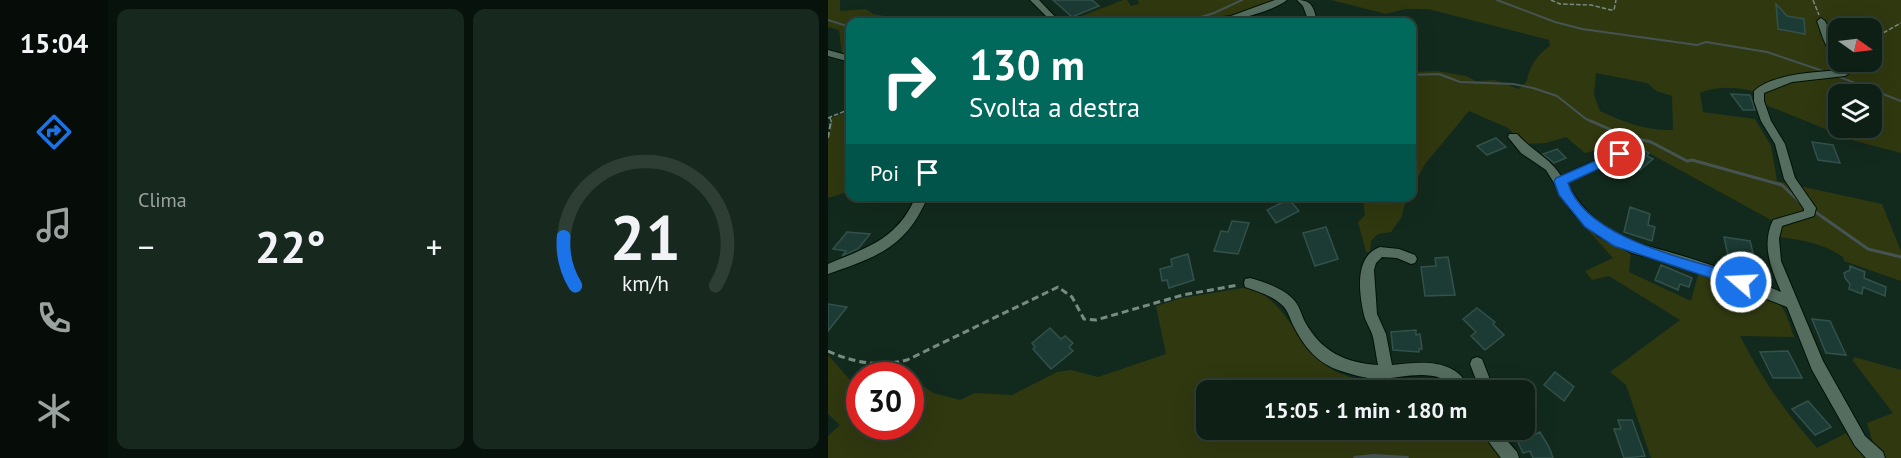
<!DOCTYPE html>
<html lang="it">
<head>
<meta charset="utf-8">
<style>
	body { margin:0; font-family:"PT Sans",sans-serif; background:#17281f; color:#f1f3f6; height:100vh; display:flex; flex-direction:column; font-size:22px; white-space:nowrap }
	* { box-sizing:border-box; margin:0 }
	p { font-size:20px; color:#9ba3a1 }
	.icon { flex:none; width:33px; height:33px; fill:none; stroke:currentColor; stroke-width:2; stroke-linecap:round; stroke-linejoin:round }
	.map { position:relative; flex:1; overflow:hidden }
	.side { display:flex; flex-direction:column; gap:9px; padding:9px; background:#08120c; width:720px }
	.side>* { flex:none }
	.hud { position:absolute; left:18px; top:18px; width:570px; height:183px; border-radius:12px; box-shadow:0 6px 24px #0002,0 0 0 2px #2e3e35; background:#00695c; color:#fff; overflow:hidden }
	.needle { width:39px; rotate:104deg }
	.controls { position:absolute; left:1000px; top:18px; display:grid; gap:12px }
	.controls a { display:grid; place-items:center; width:54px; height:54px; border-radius:12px; background:#0e2016; box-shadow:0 6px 24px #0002,0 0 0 2px #2e3e35; font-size:30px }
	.speed { position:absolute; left:18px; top:362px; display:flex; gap:12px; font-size:30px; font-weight:700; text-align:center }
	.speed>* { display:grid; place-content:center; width:78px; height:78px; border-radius:50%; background:#0e2016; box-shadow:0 6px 24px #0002,0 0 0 2px #2e3e35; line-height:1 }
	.speed .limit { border:9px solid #d22; background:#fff; color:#111 }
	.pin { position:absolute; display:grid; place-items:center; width:51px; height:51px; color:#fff; margin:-26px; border:3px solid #fff; border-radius:50%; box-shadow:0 2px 6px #0007 }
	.me { position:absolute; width:66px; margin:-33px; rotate:289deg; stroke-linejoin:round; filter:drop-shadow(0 0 4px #0008) }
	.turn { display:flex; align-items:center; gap:21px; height:126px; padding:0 24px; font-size:27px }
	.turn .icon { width:78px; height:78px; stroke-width:2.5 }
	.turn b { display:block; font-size:42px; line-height:51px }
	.then { display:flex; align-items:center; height:57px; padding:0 24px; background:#0003; gap:12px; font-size:22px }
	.big { font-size:45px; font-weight:700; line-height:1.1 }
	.side .tile { flex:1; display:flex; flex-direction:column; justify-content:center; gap:9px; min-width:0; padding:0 21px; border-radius:12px; background:#17281f }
	.side .dial { align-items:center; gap:0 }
	.dial svg { height:156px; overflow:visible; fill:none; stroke:#2e3e35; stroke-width:7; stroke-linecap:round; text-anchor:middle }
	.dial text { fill:#f1f3f6; stroke:none }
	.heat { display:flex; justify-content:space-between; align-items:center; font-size:33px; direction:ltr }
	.side .tiles { flex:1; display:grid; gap:9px; grid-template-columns:repeat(2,1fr) }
	.trip { position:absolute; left:368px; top:380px; width:339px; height:60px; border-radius:12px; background:#0e2016; box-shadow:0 6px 24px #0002,0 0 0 2px #2e3e35; font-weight:700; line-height:60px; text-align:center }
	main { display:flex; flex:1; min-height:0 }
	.tabs { display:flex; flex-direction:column; width:108px; justify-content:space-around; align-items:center; background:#060d09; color:#9ba3a1 }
	.tabs .icon { width:42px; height:42px }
	.tabs .current { color:#1a73e8 }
	.tabs b { font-size:27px; color:#f1f3f6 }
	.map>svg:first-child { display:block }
	.green { fill:#303810; fill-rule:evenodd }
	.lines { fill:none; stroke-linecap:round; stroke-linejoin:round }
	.stream-far2 { stroke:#455452; stroke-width:2 }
	.stream-far1 { stroke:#455452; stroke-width:3 }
	.stream { stroke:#455452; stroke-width:4 }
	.building { fill:#1c3b34; stroke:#33514a; stroke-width:1.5 }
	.minor-casing { stroke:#001207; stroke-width:2 }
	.path-far2 { stroke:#788b80; stroke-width:1.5; stroke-dasharray:4.5 2; stroke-linecap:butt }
	.path-far1 { stroke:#788b80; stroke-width:2; stroke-dasharray:6 3; stroke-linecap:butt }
	.path { stroke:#788b80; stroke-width:3; stroke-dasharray:7 4; stroke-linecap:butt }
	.minor { fill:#546d5e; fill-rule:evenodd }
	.route { fill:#1a73e8; stroke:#114b97; stroke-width:1.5 }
</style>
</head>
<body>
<main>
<nav class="tabs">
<b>15:04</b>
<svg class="icon current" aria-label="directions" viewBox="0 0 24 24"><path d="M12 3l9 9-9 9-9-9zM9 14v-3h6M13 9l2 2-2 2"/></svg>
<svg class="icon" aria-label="music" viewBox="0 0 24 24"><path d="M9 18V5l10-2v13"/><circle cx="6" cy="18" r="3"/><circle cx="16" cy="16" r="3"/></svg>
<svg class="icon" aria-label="phone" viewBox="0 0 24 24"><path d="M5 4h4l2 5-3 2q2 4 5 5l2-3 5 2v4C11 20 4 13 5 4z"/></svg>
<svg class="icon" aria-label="climate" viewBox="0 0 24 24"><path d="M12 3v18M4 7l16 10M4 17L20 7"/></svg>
</nav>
<section class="side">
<div class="tiles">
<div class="tile"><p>Clima</p>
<div class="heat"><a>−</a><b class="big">22°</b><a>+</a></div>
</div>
<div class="tile dial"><svg viewBox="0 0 100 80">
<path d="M14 69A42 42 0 1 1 86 69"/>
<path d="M14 69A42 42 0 0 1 8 44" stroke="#1a73e8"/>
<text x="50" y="56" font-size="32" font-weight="700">21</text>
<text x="50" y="72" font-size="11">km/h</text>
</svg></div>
</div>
</section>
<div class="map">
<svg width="1073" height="458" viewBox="0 0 1073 458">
	<rect width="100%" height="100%" fill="#122a1d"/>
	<path class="green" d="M0,0H12V11L38,9L45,14L56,16L54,22H22V49L14,55L11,30L0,27Z
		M295,0H299L303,6L311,4L310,0H450L400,18L370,22H238Z
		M503,0H1073V153L1027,141L933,103L934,94C914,87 892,85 872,93L875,112L927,119L943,146L949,181L1054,204L1073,251V281L1016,261L1015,257C994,243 974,240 949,237L952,225L801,142L757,153L738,137L718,143L696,144L680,128L641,111L597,164L584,188V103L589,97L584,96V72L609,71L638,76L648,81L666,80L691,89L699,81C701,67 710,53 722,46L721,40L600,9H577L558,14ZM1011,28H1044V62H1011ZM768,73L819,83L828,91L844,96L845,130C819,131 795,122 772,111L766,95ZM1011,94H1044V128H1011Z
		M22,110V191L0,198V140L4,118Z
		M533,197H579L573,218L563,232L550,234L543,241L542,252H538L530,222L537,215L535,198Z
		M758,228L778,242L803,252L801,272L863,301L871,271C893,280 932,288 950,303C959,311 962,326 966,337L912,336C936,382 955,409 989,448L1018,433L1039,458H823L798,385L782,372L852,320L781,276L764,280L757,271L785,258Z
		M421,287C469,306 468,361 522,377C552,386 584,378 614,379L627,390H378V429H648L675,458H0V436L12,425L0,414V355L22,380L31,384L32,426H82V375H46L49,370L81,371L88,381L105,393L132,400L147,393L184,395L229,372L243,370L270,377L338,354L328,306L354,298Z
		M1026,357L1073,370V458H1058L1046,446L1039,423L1065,413L1025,361Z"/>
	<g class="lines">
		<path class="stream-far2" d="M669,0L727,22L754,29L869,45L878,42L939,52L995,71
			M0,20L22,27
			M357,22L386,13L414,0
			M584,75L611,74L632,82L685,84L705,88L729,96L758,119L767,123
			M1009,76L1073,101"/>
		<path class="stream-far1" d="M763,121L797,136L823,142L859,161L864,160L954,185L973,203
			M986,211L1040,249L1073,257"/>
		<path class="stream" d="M527,458L546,456L579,458"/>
	</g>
	<path class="building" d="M225,0H264L271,6L244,17Z
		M948,4L959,16L976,19L977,34L950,29Z
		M903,94L922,95L927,110H915Z
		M668,138L678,147L659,155L649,146Z
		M984,142L1005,145L1012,163L990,160Z
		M810,147L821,153L819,156L825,159L812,170L805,166L810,161L802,156Z
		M729,149L738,158L726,163L715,154Z
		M461,199L471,211L448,223L439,210Z
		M802,207L822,214L820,225L827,227L824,241L796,232Z
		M404,221L421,223L410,254L386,251L393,231L400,232Z
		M498,227L510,259L487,266L475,233Z
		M19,232L42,234L30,249L14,256L18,251L5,249Z
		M896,237L922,241L931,276L903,270Z
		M360,254L366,280L341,288L339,280L334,281L332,269L344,266L343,259Z
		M620,257L627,295L597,296L593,267L608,266L607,258Z
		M833,265L864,278L861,287L852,284L850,290L827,280Z
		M1022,266L1037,272L1036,278L1058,287L1057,296L1035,287L1034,294L1021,289L1022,284L1017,278L1016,273L1022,270Z
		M0,304L19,307L0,331Z
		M649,308L667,322L665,324L676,335L657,350L643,336L648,332L635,319Z
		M984,319L1002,321L1018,355L998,353Z
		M222,328L233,339L237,336L245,343L241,347L245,351L223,369L205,349L207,347L204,343Z
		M588,330V335L592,334L594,349H591V352L565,350L563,332Z
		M960,351L974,378H945L932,352Z
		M727,372L746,387L736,401L716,385Z
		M980,401L1003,427L987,435L964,409Z
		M790,420H804L817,456L796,458L786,429H793Z
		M712,432L721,447L725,458H705L702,451L695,453L690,442Z"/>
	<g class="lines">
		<g class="minor-casing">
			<path id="minor" d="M202,0H211L232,22H224Z
				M447,0H459C442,13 397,24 376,22L380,19L403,16Z
				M469,0C485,0 486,9 489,22H481L475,6Z
				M993,18L997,21L1011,51V60C998,53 994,34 989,21Z
				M0,50L22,56V62L0,56Z
				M1011,62H1020L1026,70L1017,76L964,82L936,93V101L943,121L957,144L967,178L988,208L986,216L954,226L951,239L953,261L995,361L1037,436L1055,452L1057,458H1038L1027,446L984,370L959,307L857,267L804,253L770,236L744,212L718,170L693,153L680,137L681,134H689C703,150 722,158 733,176L788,151H796L797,154L796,157L738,183C774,240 799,239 858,257C890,267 923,279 953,292C943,268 933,245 945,220L976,211V209L956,179L947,144L933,121L926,101V91C946,73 989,72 1015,70L1016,69Z
				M88,196H100C79,247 49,257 0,274V264C40,247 70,239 88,196Z
				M552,247L571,249L587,255L589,259L587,263L583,264L569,258L554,257L548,263L546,270L549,314L558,334L564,365C593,362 628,357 642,390H627C610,365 574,379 549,379C537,378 525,375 513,371C490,364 476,347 465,325C462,319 460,310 454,305C445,296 429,291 417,287L416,283L417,279L422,278C436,282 454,288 464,298C471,304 473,314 477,322C493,351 517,363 550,365C548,356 547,346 545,337C543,329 538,323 536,315C531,293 526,256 552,247Z
				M649,357L654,359L666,390H652L642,364L644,359Z
				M651,429H669L689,452L691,458H673Z"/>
		</g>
		<path class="path-far2" d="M723,0L732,4L763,5L783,10H786L788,0
			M985,0L991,15
			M1044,39L1073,23
			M1030,70L1038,62
			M0,118L22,109
			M2,118L4,123"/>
		<path class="path-far1" d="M0,138L3,121"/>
		<path class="path" d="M0,351C26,363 51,367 79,360L230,287L244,297L256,319L268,320L355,295L410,285"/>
		<use href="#minor" class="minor"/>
	</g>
	<path class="route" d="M792,150L796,151L798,154L796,157L740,183C758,241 867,260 918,277L920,282L918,286L913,288L786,246L757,227L731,195L726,181L728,178Z"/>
</svg>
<div class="controls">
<a><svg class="needle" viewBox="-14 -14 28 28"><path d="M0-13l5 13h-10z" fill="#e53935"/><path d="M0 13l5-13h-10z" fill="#9ba3a1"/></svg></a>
<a><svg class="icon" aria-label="layers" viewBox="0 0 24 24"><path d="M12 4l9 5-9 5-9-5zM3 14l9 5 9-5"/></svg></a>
</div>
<div class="speed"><div class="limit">30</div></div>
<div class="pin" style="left:792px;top:154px;background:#d93025"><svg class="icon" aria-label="arrive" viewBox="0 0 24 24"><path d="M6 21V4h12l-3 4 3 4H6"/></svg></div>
<svg class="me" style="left:913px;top:282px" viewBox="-20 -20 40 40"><circle r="17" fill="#1a73e8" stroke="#fff" stroke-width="3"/><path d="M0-11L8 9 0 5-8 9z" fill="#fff"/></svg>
<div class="trip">15:05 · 1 min · 180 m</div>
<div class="hud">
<div class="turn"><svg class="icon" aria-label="right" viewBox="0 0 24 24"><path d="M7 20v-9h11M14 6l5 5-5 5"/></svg><div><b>130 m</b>Svolta a destra</div></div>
<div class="then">Poi<svg class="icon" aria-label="arrive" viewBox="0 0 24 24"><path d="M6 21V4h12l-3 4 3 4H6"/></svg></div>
</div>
</div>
</main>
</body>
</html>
